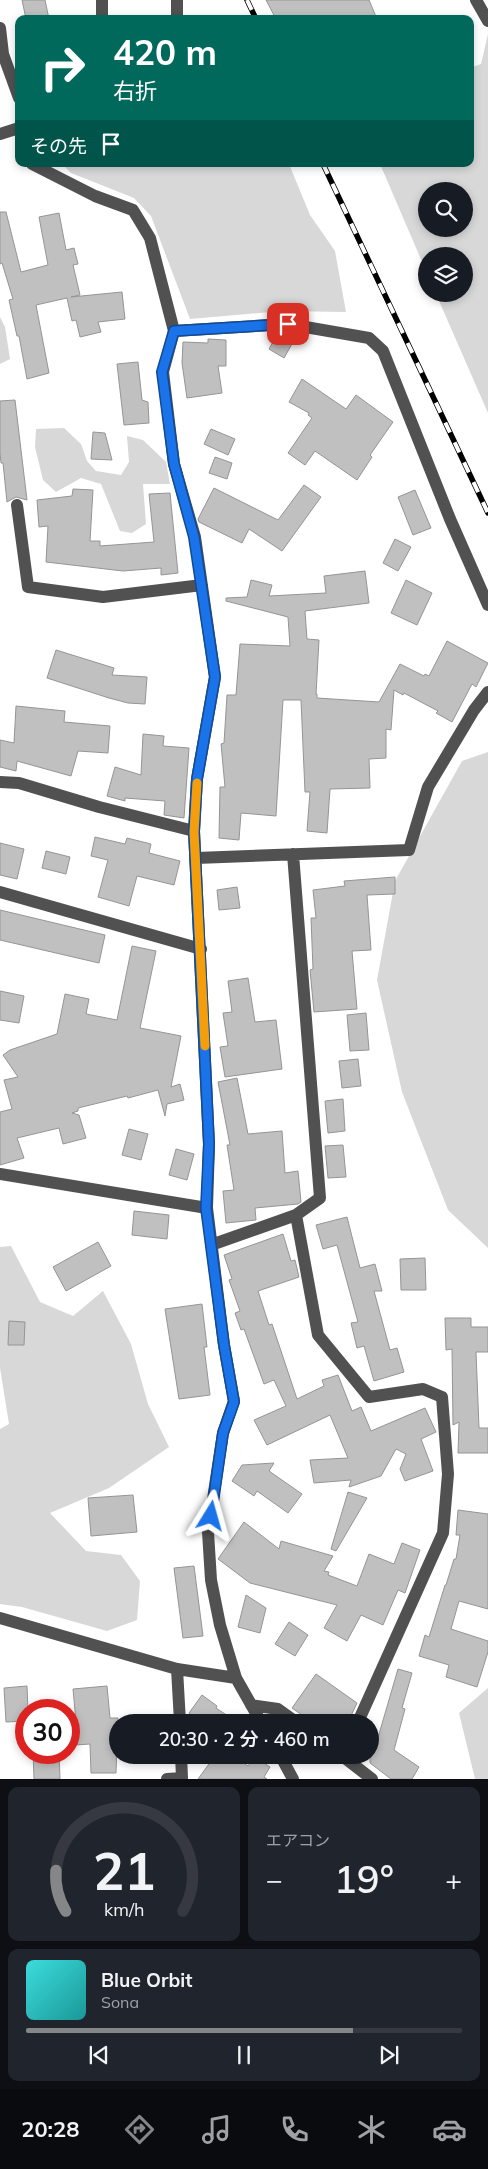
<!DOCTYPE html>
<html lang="ja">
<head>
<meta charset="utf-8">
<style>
	body { margin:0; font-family:Mulish,"Noto Sans JP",sans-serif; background:#20242c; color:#f1f3f6; height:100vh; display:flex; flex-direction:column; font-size:19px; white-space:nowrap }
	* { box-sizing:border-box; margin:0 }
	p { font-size:16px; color:#9ea1a6 }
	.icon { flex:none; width:28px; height:28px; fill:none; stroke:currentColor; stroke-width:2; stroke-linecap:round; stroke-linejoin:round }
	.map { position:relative; height:1779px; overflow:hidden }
	.panel { display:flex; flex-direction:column; gap:8px; padding:8px; background:#0d0f14; flex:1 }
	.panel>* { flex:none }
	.guide { position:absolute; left:15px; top:15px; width:459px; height:152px; border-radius:10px; box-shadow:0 2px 8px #0003; background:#00695c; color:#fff; overflow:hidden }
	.tools { position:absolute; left:418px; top:182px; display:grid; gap:10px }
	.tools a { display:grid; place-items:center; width:55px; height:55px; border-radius:50%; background:#171b24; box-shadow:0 2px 8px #0003; font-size:25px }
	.speed { position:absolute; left:15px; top:1699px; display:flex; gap:10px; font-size:25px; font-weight:700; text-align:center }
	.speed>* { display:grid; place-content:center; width:65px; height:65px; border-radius:50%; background:#171b24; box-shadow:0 2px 8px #0003; line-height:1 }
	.speed .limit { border:8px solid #d22; background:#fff; color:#111 }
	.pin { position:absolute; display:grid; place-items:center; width:42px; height:42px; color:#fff; margin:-21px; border-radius:10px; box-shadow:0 2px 8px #0006 }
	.me { position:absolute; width:55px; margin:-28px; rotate:8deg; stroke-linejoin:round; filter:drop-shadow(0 0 4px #0008) }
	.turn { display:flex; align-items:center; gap:18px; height:105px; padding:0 15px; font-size:22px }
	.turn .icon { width:65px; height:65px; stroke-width:2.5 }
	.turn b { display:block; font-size:35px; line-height:42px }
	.then { display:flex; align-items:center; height:48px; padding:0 15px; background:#0003; gap:10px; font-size:19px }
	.big { font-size:38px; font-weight:600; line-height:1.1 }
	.panel .widget { flex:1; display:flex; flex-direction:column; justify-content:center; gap:8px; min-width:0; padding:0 18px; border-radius:10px; background:#20242c }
	.panel .dial { align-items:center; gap:0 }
	.dial svg { height:130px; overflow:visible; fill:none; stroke:#363941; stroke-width:7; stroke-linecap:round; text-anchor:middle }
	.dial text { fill:#f1f3f6; stroke:none }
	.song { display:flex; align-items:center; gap:15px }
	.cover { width:60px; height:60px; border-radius:8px; background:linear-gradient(135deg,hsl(180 70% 55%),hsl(180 70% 35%)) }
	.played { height:5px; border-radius:2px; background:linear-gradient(90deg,#858687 75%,#363941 75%) }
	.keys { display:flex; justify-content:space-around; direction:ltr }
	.heat { display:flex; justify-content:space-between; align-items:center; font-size:28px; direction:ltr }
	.panel .tiles { flex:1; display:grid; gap:8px; grid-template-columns:1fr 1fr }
	.widget:last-child { grid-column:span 2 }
	.trip { position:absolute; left:109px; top:1714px; width:270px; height:50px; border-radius:25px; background:#171b24; box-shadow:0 2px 8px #0003; font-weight:600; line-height:50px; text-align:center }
	.tabs { display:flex; height:80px; justify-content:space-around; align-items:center; background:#090b0e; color:#9ea1a6 }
	.tabs .icon { width:35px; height:35px }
	.tabs .active { color:#858687 }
	.tabs b { font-size:22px; color:#f1f3f6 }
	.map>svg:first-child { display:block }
	.green { fill:#d8d8d8; fill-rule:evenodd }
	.building { fill:#c0c0c0; stroke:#959595 }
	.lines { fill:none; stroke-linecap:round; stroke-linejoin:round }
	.minor { stroke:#515151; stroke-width:12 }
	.rail-casing { stroke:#000; stroke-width:5.5 }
	.rail { stroke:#fff; stroke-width:4; stroke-dasharray:11; stroke-linecap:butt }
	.route-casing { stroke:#114b97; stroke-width:12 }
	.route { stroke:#1a73e8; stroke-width:9 }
	.slow { stroke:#f59e0b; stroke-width:9 }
</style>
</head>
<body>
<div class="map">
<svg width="488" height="1779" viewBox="0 0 488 1779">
	<rect width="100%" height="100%" fill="#fff"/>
	<path class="green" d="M488,34V413L436,294H464V256H426V271L380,164H470V68L481,64ZM426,191H464V229H426Z
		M62,164H289L310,215L335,251L346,312L282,311L190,319L151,216L134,198L71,173Z
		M0,317L5,327L10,359L0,364Z
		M64,428L81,444L87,461L96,471L121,475L129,462L127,436L143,440L166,462L170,484H143L146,524L132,533L120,531L101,484L81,478L56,492L43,480L35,447L36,429Z
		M488,752V1248L448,1210L402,1092L377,980L395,881L462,761Z
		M11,1246L40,1302L73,1316L103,1291L131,1344L148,1404L169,1447L109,1488L50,1513L86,1551L121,1555L140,1581L137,1620L107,1631L22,1607L0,1604V1429L9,1424L0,1368V1247Z
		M488,1688V1779H475L459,1713Z"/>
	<path class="building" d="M22,0H45L49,19H26Z
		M266,0H369L377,19H276Z
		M0,212H6L21,272L48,265L39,217L59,213L66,250L74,248L78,264L73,265L80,295L71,297L122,292L125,319L98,322L101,332L80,337L76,320L72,321L67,298L36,305L49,373L27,379L19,336H17L9,300L13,299L2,263L0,264Z
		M288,332L297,335L284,358L269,349L278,333Z
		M208,339L226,340V366H218L222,393L187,398L182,363L183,342L208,343Z
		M138,362L142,400L148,402L149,423L124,425L117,364Z
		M302,379L346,409L356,395L393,422L370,455L372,457L357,480L315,451L305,465L288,453L312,418L308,415L309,413L289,402Z
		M15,400L27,500L16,497L7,502L3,463H1L0,453V401Z
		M211,429L235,439L228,455L204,444Z
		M93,432L105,433L112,460L91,459Z
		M215,457L232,463L227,479L209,473Z
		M304,485L321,497L282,551L249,529L242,543L199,522L198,519L214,488L278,520Z
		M73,489L93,490L90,541H100V546L154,542L149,494L170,493L178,573L161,575V568L123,571L46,562L48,526L39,527L37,500L72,496Z
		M415,490L431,528L413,535L398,497Z
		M395,539L411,547L398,571L383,563Z
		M365,571L369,603L305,611L307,639L319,640L316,694H317V698L379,702L400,664L424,676L425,674L429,676L447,641L488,663L476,687L472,684L452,722L436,713L438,711L404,693L403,695L394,690L391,730L386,729V758L369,759L370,788L330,789L327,833L307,831L310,792H305L301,700H283L276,816L241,813L239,840L219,838L220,787H225L221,744L224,743L227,695H236L240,644L290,646L288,617L226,601V598L247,597L251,580L272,585L269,596L326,593L324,576Z
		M406,580L432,593L417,625L391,613Z
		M56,650L114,668L112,675L147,677L145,704L128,703L109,698L47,678Z
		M16,706L65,711L64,722L110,726L108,753L78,751L71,776L17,761L16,771L0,767V740L14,743Z
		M143,734L164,736L163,746L189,748L184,818L164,815L165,801L125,798V801L107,796L115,767L141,775Z
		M95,837L125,844L127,838L151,844L149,853L180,861L174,885L137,876L129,906L98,897L108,860L91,856Z
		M0,843L24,849L17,879L0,875Z
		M46,851L70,857L66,874L42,868Z
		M395,877V894L367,895L371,950L352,951L357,1009L314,1012L310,970L313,969L311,918H316L313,890L345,886L344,881Z
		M237,887L240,908L219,910L217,890Z
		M0,910L105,935L99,963L0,940Z
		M132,946L156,951L140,1028L181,1036L171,1087L180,1084L184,1100L167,1104L165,1116L158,1090L128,1098L127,1096L78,1108V1111L72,1113L79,1115L86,1138L63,1144L59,1128L17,1138L24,1158L0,1165V1112L12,1109L4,1080L18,1077L3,1055L10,1050L57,1034L65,994L89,999L86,1014L117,1020Z
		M248,978L255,1022L276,1020L282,1069L225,1077L220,1047L228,1046L223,1013L232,1012L228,981Z
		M0,991L24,996L19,1023L0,1020Z
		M366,1013L369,1050L350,1051L347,1015Z
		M358,1059L361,1086L342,1088L339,1061Z
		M237,1078L248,1134L282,1131L285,1173L298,1171L301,1202L298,1204L255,1208L256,1220L226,1223L223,1191L234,1190L227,1145H230L218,1082Z
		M343,1099L345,1131L328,1133L325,1101Z
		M129,1129L148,1134L141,1160L122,1155Z
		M343,1145L346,1177L328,1178L325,1146Z
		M176,1149L194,1154L187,1180L169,1175Z
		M134,1211L169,1215L167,1239L132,1235Z
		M347,1217L360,1268L375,1264L382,1291H374L390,1350L397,1348L404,1372L374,1381L364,1346L357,1348L351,1323L358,1322L337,1245L323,1249L316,1225Z
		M283,1234L291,1261L295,1260L299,1277L258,1291L269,1325L272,1324L297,1399L324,1386L322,1380L338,1375L352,1411L361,1407L371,1431L425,1408L436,1432L421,1439L433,1471L405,1481L400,1469L406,1454L396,1449L381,1476L349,1487L351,1480L314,1483L310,1460L348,1458L330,1415L267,1445L254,1420L286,1406L274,1380L264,1384L244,1329L241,1330L235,1313L240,1311L229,1280L232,1279L224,1255Z
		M98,1242L111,1266L66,1291L53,1267Z
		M425,1258L426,1290H401L400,1259Z
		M202,1304L207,1347H204L210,1395L179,1399L165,1309Z
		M445,1318H471V1327H488V1352H476L479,1428H488V1453H458L459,1422L453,1425L452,1349L446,1350Z
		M9,1321L25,1322L24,1345H8Z
		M274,1463L269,1471L302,1494L288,1513L257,1491L254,1496L232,1481L242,1465Z
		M348,1492L367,1498L336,1551L331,1549Z
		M133,1495L137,1532L91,1536L88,1498Z
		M458,1510L488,1514V1609L459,1601L451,1629L488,1641V1652L477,1687L446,1677L449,1665L419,1656L425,1635L429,1637L445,1585H446L454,1559H456L460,1535H456Z
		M244,1522L279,1549L281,1541L333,1556L324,1571L329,1572L328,1575L357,1586L369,1554L394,1564L402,1543L420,1550L405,1593L398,1590L383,1625L361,1615L347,1641L324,1628L337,1605L250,1583L218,1559Z
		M194,1566L203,1636L183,1638L174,1568Z
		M246,1595L266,1608L260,1633L238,1627Z
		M289,1622L308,1635L295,1656L275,1644Z
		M398,1669L412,1673L402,1708L405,1709L394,1750L419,1767L412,1779H391L370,1763V1736L377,1741Z
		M316,1674L357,1703L348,1722H312L292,1708Z
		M27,1686L28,1710H26V1721L6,1722L4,1688Z
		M107,1686L110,1718H118L116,1773H91L90,1744L75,1745L73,1722H76L73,1689Z
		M202,1695L217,1706L216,1708L237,1722H202L189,1713Z
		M33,1752H59L60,1779H34Z
		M197,1755H233L248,1766L255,1757L270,1767L264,1777L267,1779H198L209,1764Z"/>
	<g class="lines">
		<path class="minor" d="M102,0V19
			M476,0L488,21
			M177,19V0
			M0,28L3,54L19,98
			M0,134L19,128
			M32,164L95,196L133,210L150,238L174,331L163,372L174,464L195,537L215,677L197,779L194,831L209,1144L207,1208L224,1345L234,1401L223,1433L208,1532L211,1580L220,1625L236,1678L261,1722
			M174,331L288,324L369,338L383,351L450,519L488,605
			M17,505L28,587L103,597L202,585
			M0,782L19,783L99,807L194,831
			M196,858L409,850L428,787L474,710L488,692
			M0,892L201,949
			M0,1174L207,1208
			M296,1215L318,1335L369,1397L423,1389L442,1397L448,1474L443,1533L358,1722
			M211,1245L296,1215L320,1198L293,854
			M0,1618L177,1669L236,1678
			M177,1669L180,1722
			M251,1705L278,1709L296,1722
			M280,1755L293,1779
			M341,1755L372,1779
			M167,1779L182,1778L181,1755"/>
		<g class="rail-casing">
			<path id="rail" d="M247,0L256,19
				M323,164L488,513"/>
		</g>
		<use href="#rail" class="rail"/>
	</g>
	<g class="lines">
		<g class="route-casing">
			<path id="route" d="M211,1516L223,1433L234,1402L224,1345L206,1208L209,1144L194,832L197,779L215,677L194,537L174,464L162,372L174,331L288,324"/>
		</g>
		<use href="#route" class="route"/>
		<path class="slow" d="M197,783L194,832L205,1046"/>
	</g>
</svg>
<div class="tools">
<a><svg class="icon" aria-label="search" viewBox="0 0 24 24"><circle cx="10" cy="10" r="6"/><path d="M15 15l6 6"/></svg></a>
<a><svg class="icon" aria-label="layers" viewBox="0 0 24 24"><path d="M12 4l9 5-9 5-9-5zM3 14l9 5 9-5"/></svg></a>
</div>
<div class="speed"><div class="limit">30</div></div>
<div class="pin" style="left:288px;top:324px;background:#d93025"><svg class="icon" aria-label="arrive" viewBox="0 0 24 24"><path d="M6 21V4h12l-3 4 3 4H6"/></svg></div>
<svg class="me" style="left:211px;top:1516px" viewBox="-20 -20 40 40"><path d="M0-17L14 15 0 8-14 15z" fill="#1a73e8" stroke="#fff" stroke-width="4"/></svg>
<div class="trip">20:30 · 2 分 · 460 m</div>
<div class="guide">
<div class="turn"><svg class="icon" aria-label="right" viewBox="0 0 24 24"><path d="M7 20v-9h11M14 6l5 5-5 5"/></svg><div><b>420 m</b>右折</div></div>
<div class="then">その先<svg class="icon" aria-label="arrive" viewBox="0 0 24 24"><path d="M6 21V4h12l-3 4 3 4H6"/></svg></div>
</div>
</div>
<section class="panel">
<div class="tiles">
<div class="widget dial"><svg viewBox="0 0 100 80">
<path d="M14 69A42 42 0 1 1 86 69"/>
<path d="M14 69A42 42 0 0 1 8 44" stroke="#858687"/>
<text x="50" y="56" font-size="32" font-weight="700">21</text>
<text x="50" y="72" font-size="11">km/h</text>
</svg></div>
<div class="widget"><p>エアコン</p>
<div class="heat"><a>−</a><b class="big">19°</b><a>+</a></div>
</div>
<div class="widget">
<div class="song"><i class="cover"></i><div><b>Blue Orbit</b><p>Sona</p></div></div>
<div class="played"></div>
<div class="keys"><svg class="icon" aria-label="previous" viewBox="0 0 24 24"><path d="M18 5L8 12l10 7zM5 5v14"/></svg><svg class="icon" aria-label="pause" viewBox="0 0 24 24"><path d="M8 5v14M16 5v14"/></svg><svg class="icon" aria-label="next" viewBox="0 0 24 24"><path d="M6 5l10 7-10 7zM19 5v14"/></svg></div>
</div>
</div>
</section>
<nav class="tabs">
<b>20:28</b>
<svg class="icon active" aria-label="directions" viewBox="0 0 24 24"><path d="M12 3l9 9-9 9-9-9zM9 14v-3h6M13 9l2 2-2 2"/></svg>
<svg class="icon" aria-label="music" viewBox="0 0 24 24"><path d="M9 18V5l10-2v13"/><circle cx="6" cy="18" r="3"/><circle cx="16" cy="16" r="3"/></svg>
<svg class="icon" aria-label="phone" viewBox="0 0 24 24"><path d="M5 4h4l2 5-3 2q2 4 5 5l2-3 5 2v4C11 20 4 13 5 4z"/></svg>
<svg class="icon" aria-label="climate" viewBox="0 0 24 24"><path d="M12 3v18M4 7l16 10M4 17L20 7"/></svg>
<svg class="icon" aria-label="car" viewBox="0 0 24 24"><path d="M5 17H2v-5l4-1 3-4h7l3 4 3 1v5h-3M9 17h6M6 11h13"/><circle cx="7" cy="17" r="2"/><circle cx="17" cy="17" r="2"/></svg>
</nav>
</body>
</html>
